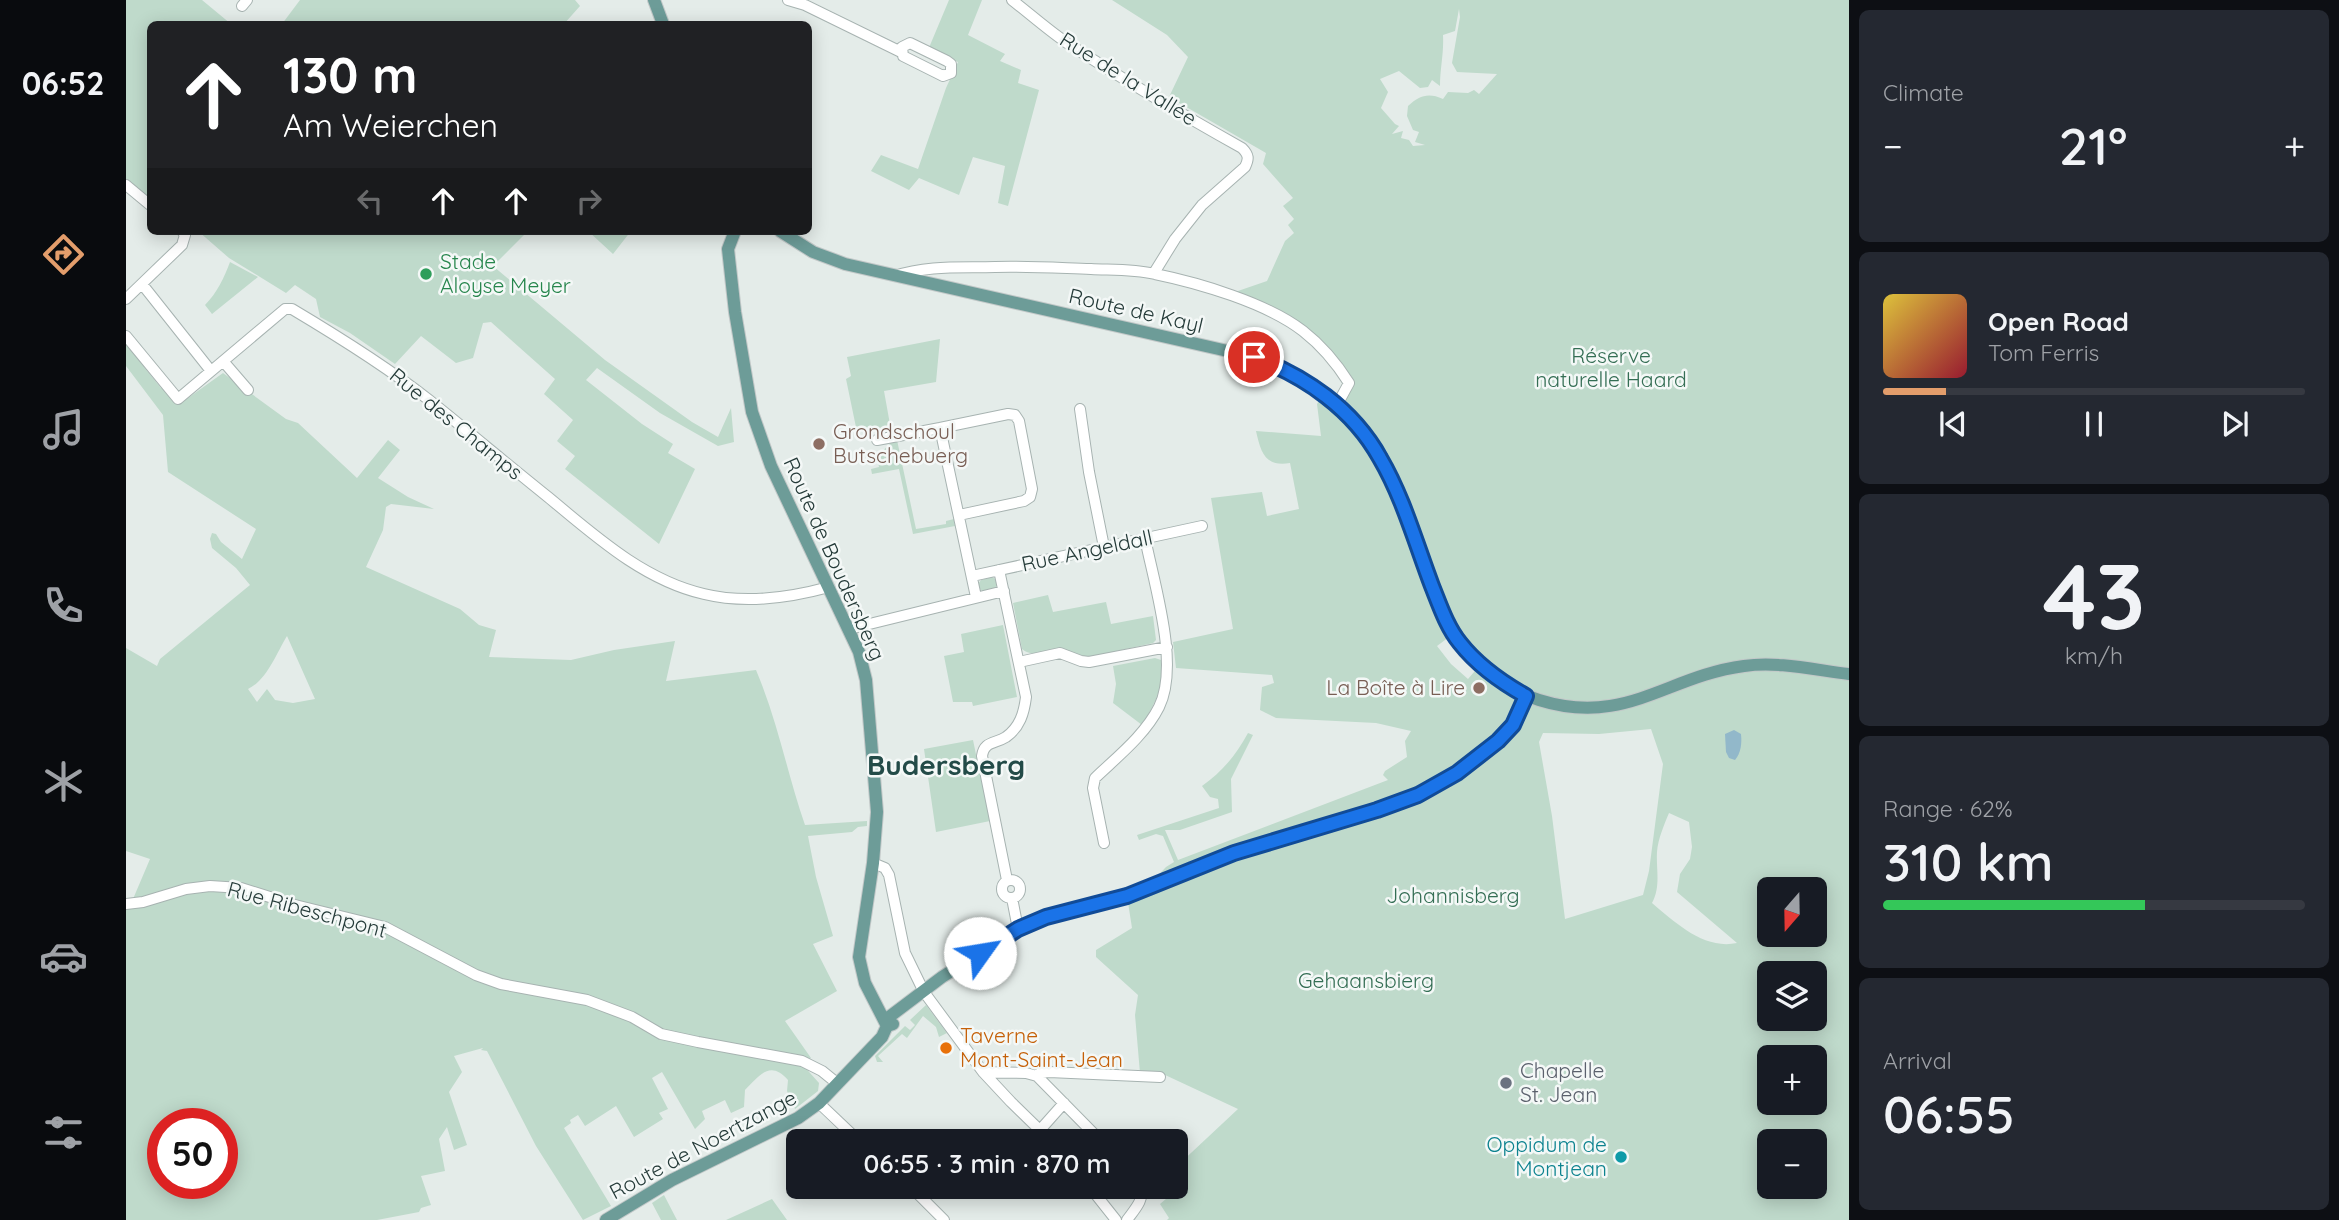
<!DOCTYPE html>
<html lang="en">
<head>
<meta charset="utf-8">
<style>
	body { margin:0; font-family:Quicksand,sans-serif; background:#242831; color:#f1f3f6; height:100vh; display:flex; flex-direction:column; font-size:26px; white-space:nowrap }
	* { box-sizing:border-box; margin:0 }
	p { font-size:23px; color:#9ea1a6 }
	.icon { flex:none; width:38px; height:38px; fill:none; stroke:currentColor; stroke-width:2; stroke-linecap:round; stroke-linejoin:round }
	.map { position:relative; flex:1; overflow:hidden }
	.drawer { display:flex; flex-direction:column; gap:10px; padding:10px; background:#0d0f14; width:490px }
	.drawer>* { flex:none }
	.hud { position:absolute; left:21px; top:21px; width:665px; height:214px; border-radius:10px; box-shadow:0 4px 18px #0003; background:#202124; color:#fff; overflow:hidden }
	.needle { width:46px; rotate:200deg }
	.controls { position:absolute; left:1631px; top:877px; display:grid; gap:14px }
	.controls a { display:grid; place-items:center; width:70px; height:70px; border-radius:10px; background:#171b24; box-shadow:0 4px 18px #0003; font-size:35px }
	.speed { position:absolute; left:21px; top:1108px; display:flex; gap:14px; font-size:35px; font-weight:700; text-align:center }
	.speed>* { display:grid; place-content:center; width:91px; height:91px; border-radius:50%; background:#171b24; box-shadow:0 4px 18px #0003; line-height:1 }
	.speed .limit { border:10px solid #d22; background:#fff; color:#111 }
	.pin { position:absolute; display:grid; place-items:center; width:60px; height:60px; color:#fff; margin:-30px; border:4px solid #fff; border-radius:50%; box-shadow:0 2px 7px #0007 }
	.me { position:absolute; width:77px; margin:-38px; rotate:58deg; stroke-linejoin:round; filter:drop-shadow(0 0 5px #0008) }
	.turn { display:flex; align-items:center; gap:24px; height:147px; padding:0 21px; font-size:32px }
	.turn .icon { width:91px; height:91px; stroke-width:2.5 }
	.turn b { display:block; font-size:49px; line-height:60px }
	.lanes { display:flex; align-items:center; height:66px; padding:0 21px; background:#0003; justify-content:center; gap:35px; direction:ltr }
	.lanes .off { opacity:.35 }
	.big { font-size:52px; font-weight:600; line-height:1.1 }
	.drawer .card { flex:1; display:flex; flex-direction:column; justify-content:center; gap:10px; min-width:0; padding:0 24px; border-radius:10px; background:#242831 }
	.drawer .dial { align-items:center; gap:0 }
	.dial b { font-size:91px; line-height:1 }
	.song { display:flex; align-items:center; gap:21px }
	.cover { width:84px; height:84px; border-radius:10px; background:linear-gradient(135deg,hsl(50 70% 55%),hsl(350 70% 35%)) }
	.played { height:7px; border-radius:4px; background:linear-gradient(90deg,#e39d6b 15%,#363941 15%) }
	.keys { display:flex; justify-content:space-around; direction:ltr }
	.heat { display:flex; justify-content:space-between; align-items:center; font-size:38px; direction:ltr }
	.charge { height:10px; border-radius:5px; background:linear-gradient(90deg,#34c759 62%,#363941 0) }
	.trip { position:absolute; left:660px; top:1129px; width:402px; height:70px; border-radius:10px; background:#171b24; box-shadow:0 4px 18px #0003; font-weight:600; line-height:70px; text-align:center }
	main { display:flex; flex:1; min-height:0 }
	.tab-bar { display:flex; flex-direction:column; width:126px; justify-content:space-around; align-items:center; background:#090b0e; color:#9ea1a6 }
	.tab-bar .icon { width:49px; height:49px }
	.tab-bar .selected { color:#e39d6b }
	.tab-bar b { font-size:32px; color:#f1f3f6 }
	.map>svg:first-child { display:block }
	.green { fill:#bfdacb; fill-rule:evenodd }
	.water { fill:#92b8ca }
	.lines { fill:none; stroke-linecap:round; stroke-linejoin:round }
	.minor-casing { stroke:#a7b3b1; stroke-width:12 }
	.major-casing { stroke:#c2c8c8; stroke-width:14 }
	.minor { stroke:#fff; stroke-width:10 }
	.major { stroke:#6d9c98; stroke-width:12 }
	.route-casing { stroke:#114b97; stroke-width:18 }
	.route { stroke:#1a73e8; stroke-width:12 }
	.leisure-dot { fill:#2e9e5b; stroke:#f4f8f7; stroke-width:2.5 }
	.education-dot { fill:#8d6e63; stroke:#f4f8f7; stroke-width:2.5 }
	.food-dot { fill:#e8710a; stroke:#f4f8f7; stroke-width:2.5 }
	.worship-dot { fill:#6b7280; stroke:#f4f8f7; stroke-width:2.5 }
	.culture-dot { fill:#0f9aa8; stroke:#f4f8f7; stroke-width:2.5 }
	.labels { text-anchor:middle; stroke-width:5; stroke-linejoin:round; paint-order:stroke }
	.street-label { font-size:21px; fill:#253b39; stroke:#f4f8f7 }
	.leisure-label { font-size:21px; fill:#27864d; stroke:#f4f8f7; text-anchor:start }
	.park-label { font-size:21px; fill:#346e54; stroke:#f4f8f7 }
	.education-label { font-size:21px; fill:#785e54; stroke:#f4f8f7; text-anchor:start }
	.food-label { font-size:21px; fill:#c56008; stroke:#f4f8f7; text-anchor:start }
	.worship-label { font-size:21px; fill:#5b616d; stroke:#f4f8f7; text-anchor:start }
	.culture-label { font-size:21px; fill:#0d838f; stroke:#f4f8f7; text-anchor:end }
	.district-label { font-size:28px; font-weight:bold; fill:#234b48; stroke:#f4f8f7 }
</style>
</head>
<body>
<main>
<nav class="tab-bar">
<b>06:52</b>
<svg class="icon selected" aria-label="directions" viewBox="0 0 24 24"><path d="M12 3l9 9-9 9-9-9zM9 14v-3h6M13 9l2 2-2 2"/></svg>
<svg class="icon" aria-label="music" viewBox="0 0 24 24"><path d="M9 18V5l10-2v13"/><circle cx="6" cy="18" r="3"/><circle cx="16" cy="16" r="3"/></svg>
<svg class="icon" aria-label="phone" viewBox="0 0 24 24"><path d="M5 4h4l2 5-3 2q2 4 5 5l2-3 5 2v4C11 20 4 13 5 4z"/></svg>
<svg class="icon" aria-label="climate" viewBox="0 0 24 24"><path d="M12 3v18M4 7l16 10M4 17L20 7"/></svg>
<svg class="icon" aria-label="car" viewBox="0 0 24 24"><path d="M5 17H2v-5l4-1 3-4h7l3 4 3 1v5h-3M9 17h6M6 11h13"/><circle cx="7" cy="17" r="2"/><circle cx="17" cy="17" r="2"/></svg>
<svg class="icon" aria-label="filters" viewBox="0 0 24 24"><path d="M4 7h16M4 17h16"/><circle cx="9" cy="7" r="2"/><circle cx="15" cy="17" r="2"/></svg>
</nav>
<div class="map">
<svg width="1723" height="1220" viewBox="0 0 1723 1220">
	<rect width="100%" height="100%" fill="#e4ece9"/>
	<path class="green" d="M0,0H76L105,24H24V199L0,179Z
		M174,0H449L454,6L438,24H156Z
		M823,0H856L842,35L879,54L874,61L895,70L892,83L913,90L882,206L872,203L879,166L847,157L833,195L793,178L783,190L745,171L755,155L792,169L820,88L832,62L802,50Z
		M986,0H1723V1220H1041L1043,1218L1034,1204L1047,1193L1042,1187L1050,1186V1167L1112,1109L1037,1074L1014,1073L1009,1015L1012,995L970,957V950L1006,928L1001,896L1018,890L1040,867L1048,862L1037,836L1030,834L1013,840L1011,835L1093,808L1092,799L1084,797L1076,786C1097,771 1110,755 1122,733L1127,735L1105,779L1106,812L1054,830H1039L1052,860L1262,780L1257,775L1259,771L1281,757L1279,741L1285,731L1250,723L1150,718L1134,710L1136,687L1148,683L1146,675L1050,668L1047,642L1107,629L1085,498L1136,492L1141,516L1173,509L1164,463C1139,467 1135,453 1130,431L1195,436L1191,404L1194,399L1207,410L1226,377L1196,343L1109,292L1141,281L1159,241L1168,233L1162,225L1168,219L1157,206L1167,198L1137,164L1140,153L1043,97L1062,57L1041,35ZM1333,9L1334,17L1326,63L1331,72L1371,74L1353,94L1348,90L1342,93L1322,92L1317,99C1302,92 1293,96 1282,106L1281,116L1287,130L1293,132L1289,142L1299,145L1287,146L1283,140L1275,138L1277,131L1266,134L1273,126L1269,124L1255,108L1262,92L1254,79L1273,71L1294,88L1302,87L1306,80L1314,86C1314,68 1318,53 1317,35L1329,31ZM1327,634L1354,665L1342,679L1325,664L1311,646ZM1525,729L1537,764L1523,871L1517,895L1439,919L1426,816L1413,742L1417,733L1473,734ZM1543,813L1563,822L1566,847L1564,859L1554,874L1551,892L1611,943C1578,950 1550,923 1526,903C1535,886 1530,870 1531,852C1532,839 1538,825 1543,813ZM1643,889H1689V934H1643ZM1643,973H1689V1018H1643ZM1643,1057H1689V1102H1643ZM1643,1141H1689V1186H1643Z
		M72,231H402L367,266L479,360L566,422L592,437L605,408L608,442L592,446L534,413L471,368L460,380L516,424L547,444L542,453L569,469L533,544L439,469L449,456L431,441L447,420L418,394L429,379L365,322L357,323L347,358L330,363L295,336L269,364L224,333L194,317L190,299L169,285L160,293L103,258Z
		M462,231H505L487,254Z
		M104,262L132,277L86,314L79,305C91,293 98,278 104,262Z
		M814,339L810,382L758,391L765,430L748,428L731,432L720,379L725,376L721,357Z
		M0,345L18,363V367L35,388L43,389L55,403L97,373L160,419L172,423L231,478L262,440L274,450L252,478L282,497L308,509L265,504L260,507L257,530L240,567L334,609L353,625L370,630L363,657L445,660L488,650L549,641L540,681L630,670C652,722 661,773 679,825L741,821V826L732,827L726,832L682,836L690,877L707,936L687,944L711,991L659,1021L685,1058L676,1064L693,1083L692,1091L669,1109L661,1091L662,1080C644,1060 634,1075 619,1090L618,1107L605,1113L599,1100L576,1111L579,1119L569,1129L536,1072L526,1078L542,1109L533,1113L537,1119L508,1137L490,1106L459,1126L452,1115L444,1120L445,1123L438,1128L485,1206L457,1220L410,1146L361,1051L355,1050L357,1048L328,1056L336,1072L323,1092L341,1145L328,1150L321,1127L313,1139L319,1171L295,1176L305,1205L295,1208L293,1212L251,1220H0V900L7,899L24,859L0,851V648L31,666L34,659L124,585L110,568L86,548L84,539L86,533L90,534L95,542L116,559L130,529L42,472L37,415L0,366ZM161,636L189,699L167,703L149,700L141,689L131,702L122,689C141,680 150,654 161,636ZM37,1124H96V1183H37Z
		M771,440L790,529L820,524V521L828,519L829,526L787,534L773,469L746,474L745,469L753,467L750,453L756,452L766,441Z
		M866,577L871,580L872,584L869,588L857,591L853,589L852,584L855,580Z
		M922,595L927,612L980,602L985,624L1027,616L1030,640L1027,643L964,657C952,656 941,648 930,649C918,650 906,658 896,649L887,603Z
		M877,625L891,697L847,706L846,702H827L818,656L838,652L835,634Z
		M1029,658L1035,660C1040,684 1028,705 1016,725L987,703L990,684L987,666Z
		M847,740L864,821L810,832L798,749Z
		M800,1005L821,1033L813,1037L810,1027L797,1016L781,1038L776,1034L752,1056L757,1062H751L749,1056L779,1026L784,1030L789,1025L784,1020Z
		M538,1195L551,1220H535L526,1203Z
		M646,1199L661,1220H600Z"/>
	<path class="water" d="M1608,730L1615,734C1616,743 1615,753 1609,760L1603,758L1600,752L1599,734Z"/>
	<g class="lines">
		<g class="minor-casing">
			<path id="minor" d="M662,0L679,5L775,52
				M886,0C904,14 922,30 941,43C998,80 1057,115 1116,148C1123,155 1123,159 1119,167L1076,205L1049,239L1028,273
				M116,6L121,0
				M784,43L821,61L825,64V73L817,76L777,56L776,47Z
				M0,185L24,205
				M769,276C801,265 836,268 869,267C901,266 933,268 965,269C986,270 1008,269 1029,274C1073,283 1141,303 1177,331C1195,345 1211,364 1223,383L1211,405
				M16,284L85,371
				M0,299L56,245L59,235L56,231
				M0,336L52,399L159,309H166C213,337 260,366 303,400C343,432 382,465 422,497C468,535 517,580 578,594C619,604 663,598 703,587
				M97,361L122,390
				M954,409L963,472L978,547
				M751,440L814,428
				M833,515L898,501L904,497L906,489L893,421L889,415L882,414L814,428L850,597
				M873,570L900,697C898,713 894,727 880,737C869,744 858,741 856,756L881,880
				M846,576L1076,526
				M723,629L878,591
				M893,662L934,653L955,661L963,662L1041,647
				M978,843L967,788L969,778C991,757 1019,735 1033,707C1054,665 1028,584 1019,538
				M747,863L759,868L763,875L779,953L798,992L857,1072L885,1102L925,1141
				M876 889a9 9 0 1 1 18 0a9 9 0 1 1-18 0Z
				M886,898L892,929
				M0,904L17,902L60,889L84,886L115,888L169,905L259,927L350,975L375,984L461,1000L506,1017L535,1034L572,1042L676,1061L696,1071L712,1084
				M857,1072L900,1073L911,1076L914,1073L923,1072L1034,1077
				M911,1076L975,1141
				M693,1103L733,1141
				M914,1130L938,1103
				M784,1186L818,1220
				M963,1186L990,1220
				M1001,1220C1009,1209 1018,1200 1016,1186"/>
		</g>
		<g class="major-casing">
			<path id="major" d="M528,0L537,24
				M609,231L602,249L609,312L626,412L645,466L733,652L740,680L751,812L747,863L733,957L739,983L761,1026
				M654,231L687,252L719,264L1128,357C1180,376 1226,408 1254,457C1263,472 1269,489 1275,505C1304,582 1325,672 1413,700C1499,727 1541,676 1618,666C1652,661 1689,670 1723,674
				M759,1020L816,977L892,929L920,917L1001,896L1108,853L1251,810L1292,795L1331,773L1372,741L1387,725L1400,696
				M480,1220L546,1180L672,1118L693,1103L756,1037L761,1026L767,1024"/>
		</g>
		<use href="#minor" class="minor"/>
		<use href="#major" class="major"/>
	</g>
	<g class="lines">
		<g class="route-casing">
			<path id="route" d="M854,953L892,929L920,917L1001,896L1108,853L1251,810L1292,795L1331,773L1372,741L1387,725L1400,696C1375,682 1352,666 1334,643C1321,627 1314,606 1306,586C1290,544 1277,497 1254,458C1227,409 1179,376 1128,357"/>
		</g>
		<use href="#route" class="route"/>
	</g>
	<circle class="leisure-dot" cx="300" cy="274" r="7"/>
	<g class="education-dot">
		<circle cx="693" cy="444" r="7"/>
		<circle cx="1353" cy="688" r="7"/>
	</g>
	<circle class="food-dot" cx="820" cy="1048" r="7"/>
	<circle class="worship-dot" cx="1380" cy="1083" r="7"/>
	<circle class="culture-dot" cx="1495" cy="1157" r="7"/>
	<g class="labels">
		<g class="street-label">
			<text transform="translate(1002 79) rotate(32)" y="7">Rue de la Vallée</text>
			<text transform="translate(1010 311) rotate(13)" y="7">Route de Kayl</text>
			<text transform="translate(330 424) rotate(39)" y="7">Rue des Champs</text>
			<text transform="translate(961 551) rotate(-12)" y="7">Rue Angeldall</text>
			<text transform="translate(708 559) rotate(66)" y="7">Route de Boudersberg</text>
			<text transform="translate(181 910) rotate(15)" y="7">Rue Ribeschpont</text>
			<text transform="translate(577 1145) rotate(-28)" y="7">Route de Noertzange</text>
		</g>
		<g class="leisure-label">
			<text x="314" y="269">Stade<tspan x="314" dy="24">Aloyse Meyer</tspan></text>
		</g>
		<g class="park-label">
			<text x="1485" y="363">Réserve<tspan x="1485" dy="24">naturelle Haard</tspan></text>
			<text x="1327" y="903">Johannisberg</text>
			<text x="1240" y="988">Gehaansbierg</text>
		</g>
		<g class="education-label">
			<text x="707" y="439">Grondschoul<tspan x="707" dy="24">Butschebuerg</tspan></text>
			<text x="1339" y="695" text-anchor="end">La Boîte à Lire</text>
		</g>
		<g class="food-label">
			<text x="834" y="1043">Taverne<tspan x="834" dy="24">Mont-Saint-Jean</tspan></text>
		</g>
		<g class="worship-label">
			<text x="1394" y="1078">Chapelle<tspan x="1394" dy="24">St. Jean</tspan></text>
		</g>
		<g class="culture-label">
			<text x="1481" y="1152">Oppidum de<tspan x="1481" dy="24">Montjean</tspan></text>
		</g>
		<g class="district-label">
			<text x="820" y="775">Budersberg</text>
		</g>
	</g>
</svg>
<div class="controls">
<a><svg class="needle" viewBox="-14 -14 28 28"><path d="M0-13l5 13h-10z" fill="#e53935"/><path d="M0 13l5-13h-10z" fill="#9ea1a6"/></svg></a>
<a><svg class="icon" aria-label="layers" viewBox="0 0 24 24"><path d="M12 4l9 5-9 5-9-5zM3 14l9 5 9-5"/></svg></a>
<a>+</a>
<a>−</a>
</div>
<div class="speed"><div class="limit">50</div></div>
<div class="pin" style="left:1128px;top:357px;background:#d93025"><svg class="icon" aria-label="arrive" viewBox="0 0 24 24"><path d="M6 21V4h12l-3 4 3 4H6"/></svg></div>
<svg class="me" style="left:854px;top:953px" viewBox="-20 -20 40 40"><circle r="19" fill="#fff"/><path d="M0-13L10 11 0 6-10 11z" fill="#1a73e8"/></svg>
<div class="trip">06:55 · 3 min · 870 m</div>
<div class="hud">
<div class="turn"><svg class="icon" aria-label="ahead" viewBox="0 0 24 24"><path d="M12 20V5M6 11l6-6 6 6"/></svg><div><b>130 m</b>Am Weierchen</div></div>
<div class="lanes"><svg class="icon off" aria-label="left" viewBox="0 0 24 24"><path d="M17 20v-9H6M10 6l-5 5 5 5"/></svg><svg class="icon" aria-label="ahead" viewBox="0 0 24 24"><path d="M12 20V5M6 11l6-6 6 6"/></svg><svg class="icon" aria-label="ahead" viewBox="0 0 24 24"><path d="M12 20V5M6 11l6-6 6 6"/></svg><svg class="icon off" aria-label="right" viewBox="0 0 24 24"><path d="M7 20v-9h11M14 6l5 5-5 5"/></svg></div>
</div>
</div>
<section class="drawer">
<div class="card"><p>Climate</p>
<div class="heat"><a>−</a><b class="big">21°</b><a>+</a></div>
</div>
<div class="card">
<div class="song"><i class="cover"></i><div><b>Open Road</b><p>Tom Ferris</p></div></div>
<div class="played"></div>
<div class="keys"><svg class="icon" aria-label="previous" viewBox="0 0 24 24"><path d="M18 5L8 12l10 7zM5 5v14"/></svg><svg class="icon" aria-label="pause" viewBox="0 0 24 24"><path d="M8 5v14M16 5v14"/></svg><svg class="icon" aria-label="next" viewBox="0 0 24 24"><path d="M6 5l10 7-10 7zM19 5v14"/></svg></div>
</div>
<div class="card dial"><b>43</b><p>km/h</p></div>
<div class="card"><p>Range · 62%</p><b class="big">310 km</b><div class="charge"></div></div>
<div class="card"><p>Arrival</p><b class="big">06:55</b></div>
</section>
</main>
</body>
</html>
